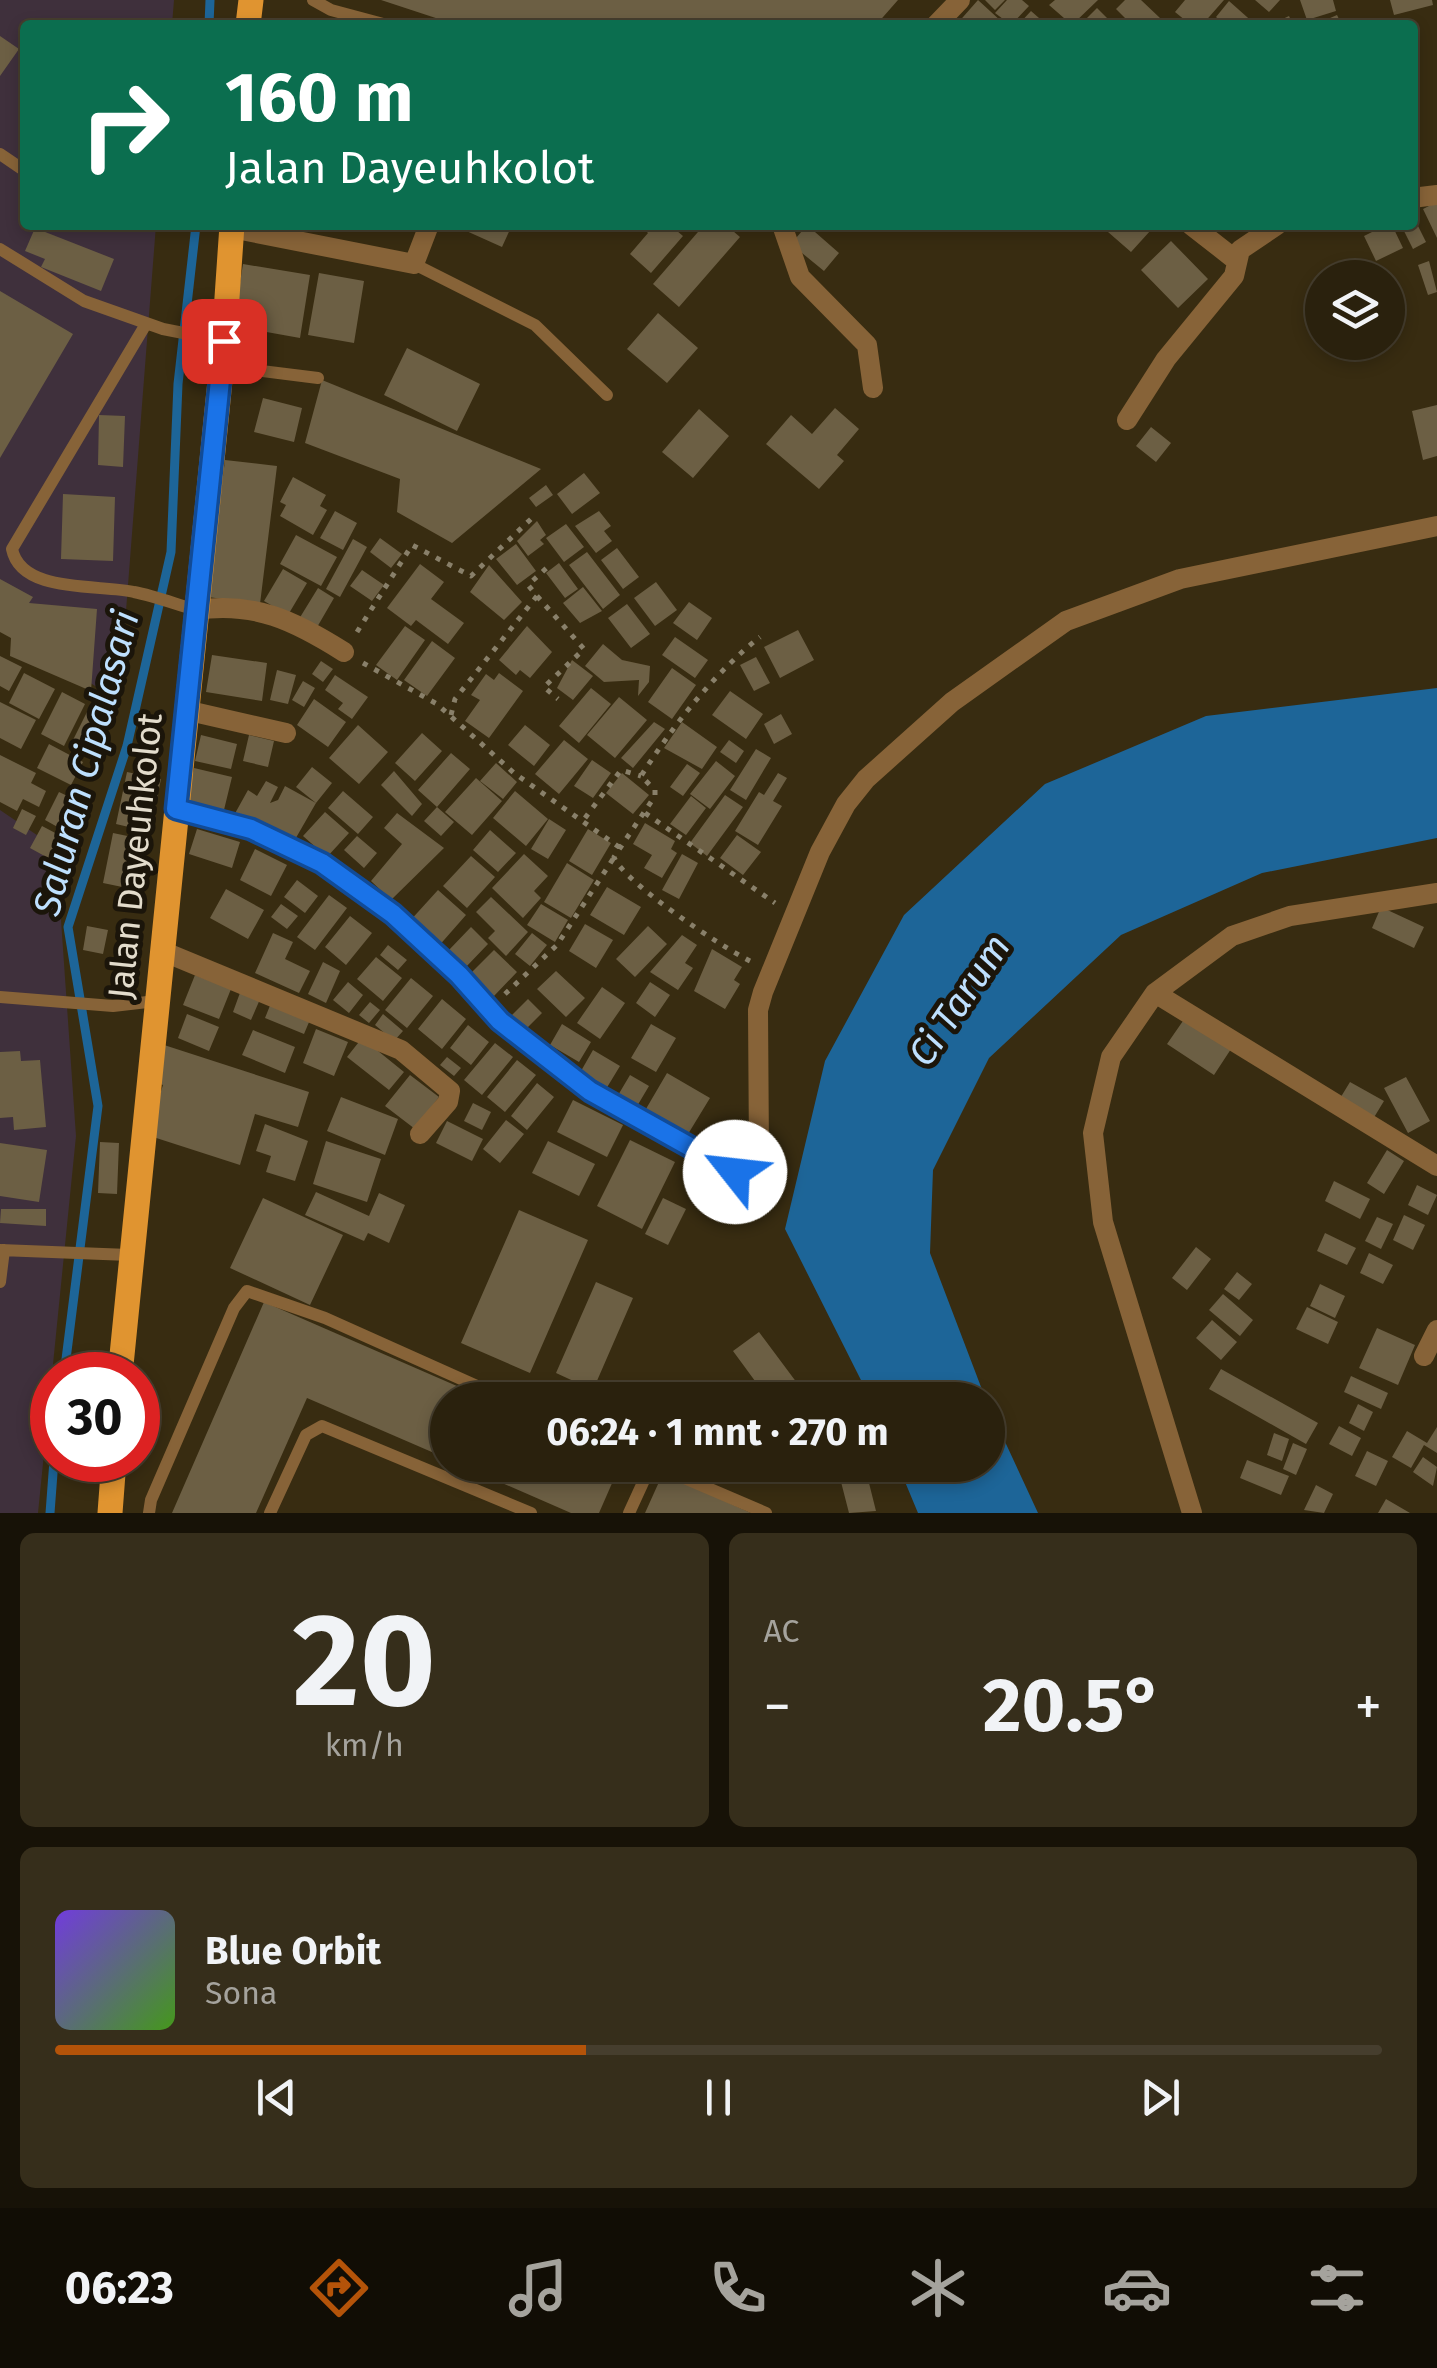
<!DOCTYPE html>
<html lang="id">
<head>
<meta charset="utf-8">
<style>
	body { margin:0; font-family:"Fira Sans",sans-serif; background:#362e1b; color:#f1f3f6; height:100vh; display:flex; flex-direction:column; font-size:38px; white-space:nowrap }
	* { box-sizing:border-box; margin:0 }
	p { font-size:32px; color:#a5a39d }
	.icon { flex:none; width:55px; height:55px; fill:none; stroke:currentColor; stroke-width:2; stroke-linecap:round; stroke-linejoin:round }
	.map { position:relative; height:1513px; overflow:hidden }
	.drawer { display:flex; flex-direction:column; gap:20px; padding:20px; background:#171207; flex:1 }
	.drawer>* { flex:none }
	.guide { position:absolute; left:20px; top:20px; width:1398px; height:210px; border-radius:10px; box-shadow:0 5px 15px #0003,0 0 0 2px #463e2e; background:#0b6e4f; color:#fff; overflow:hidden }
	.fabs { position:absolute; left:1305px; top:260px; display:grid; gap:20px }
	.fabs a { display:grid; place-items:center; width:100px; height:100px; border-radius:50%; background:#2a210d; box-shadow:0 5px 15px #0003,0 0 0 2px #463e2e; font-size:50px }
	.speed { position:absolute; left:30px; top:1352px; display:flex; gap:20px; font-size:50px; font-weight:700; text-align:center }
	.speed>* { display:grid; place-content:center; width:130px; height:130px; border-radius:50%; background:#2a210d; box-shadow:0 5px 15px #0003,0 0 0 2px #463e2e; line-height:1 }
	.speed .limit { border:15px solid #d22; background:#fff; color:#111 }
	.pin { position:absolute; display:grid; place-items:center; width:85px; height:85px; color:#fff; margin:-42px; border-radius:20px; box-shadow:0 5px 15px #0006 }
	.me { position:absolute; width:110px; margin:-55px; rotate:299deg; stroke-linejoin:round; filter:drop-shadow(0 0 8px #0008) }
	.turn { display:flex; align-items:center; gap:35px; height:210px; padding:0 40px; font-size:45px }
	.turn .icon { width:130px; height:130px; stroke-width:2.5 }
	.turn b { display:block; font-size:70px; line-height:85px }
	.big { font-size:75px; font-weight:700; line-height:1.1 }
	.drawer .tile { flex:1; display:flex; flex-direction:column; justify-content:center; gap:15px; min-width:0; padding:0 35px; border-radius:15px; background:#362e1b }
	.drawer .dial { align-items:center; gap:0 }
	.dial b { font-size:130px; line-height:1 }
	.song { display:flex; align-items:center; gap:30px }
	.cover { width:120px; height:120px; border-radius:15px; background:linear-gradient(135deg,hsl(260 70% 55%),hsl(100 70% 35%)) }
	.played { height:10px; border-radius:5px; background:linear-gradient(90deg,#b45309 40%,#463e2e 40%) }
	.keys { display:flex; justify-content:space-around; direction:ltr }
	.heat { display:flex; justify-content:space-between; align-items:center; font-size:55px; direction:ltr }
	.drawer .tiles { flex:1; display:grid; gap:20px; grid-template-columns:1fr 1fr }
	.tile:last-child { grid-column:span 2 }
	.trip { position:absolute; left:430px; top:1382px; width:575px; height:100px; border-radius:50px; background:#2a210d; box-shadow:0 5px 15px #0003,0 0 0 2px #463e2e; font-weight:700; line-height:100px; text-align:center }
	.tab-bar { display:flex; height:160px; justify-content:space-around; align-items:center; background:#110d05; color:#a5a39d }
	.tab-bar .icon { width:70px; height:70px }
	.tab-bar .on { color:#b45309 }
	.tab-bar b { font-size:45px; color:#f1f3f6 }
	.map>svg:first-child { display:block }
	.industrial { fill:#3f303c }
	.water { fill:#1d6598 }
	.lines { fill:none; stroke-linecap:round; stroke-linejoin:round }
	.stream { stroke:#1d6598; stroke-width:9 }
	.building { fill:#6c5f44 }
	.path { stroke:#89806a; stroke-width:5; stroke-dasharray:5 8; stroke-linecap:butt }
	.lane { stroke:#876338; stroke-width:12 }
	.street { stroke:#876338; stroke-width:20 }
	.primary { stroke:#e09430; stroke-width:25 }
	.route-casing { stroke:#114b97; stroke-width:25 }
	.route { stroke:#1a73e8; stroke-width:18 }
	.labels { text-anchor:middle; stroke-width:10; stroke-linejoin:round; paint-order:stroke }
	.street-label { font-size:35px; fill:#e3dccc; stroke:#1b150a }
	.water-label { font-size:38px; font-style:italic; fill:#bee0fe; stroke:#1b150a }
</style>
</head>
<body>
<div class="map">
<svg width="1437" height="1513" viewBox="0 0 1437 1513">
	<rect width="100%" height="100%" fill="#382c11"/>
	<path class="industrial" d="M0,0H174L172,25H25V225H156L119,701L0,626Z
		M0,810L56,848L76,1136L38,1513H0Z"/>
	<path class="water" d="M1437,688V838L1262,873L1121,935L989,1058L933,1170L930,1253L986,1400H871L785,1229L825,1061L904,915L1045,784L1206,716Z
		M988,1405L1038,1513H918L898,1465H988Z"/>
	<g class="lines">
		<path class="stream" d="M209,25L210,0
			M64,1375L98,1106L68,927L127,746L171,552L178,384L196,225
			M50,1513L54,1460"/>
	</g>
	<path class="building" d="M381,0H898L876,25H457Z
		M978,0L1002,22L956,25Z
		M985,0H1005L995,10Z
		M1007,0H1022L1029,6L1011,25L995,13Z
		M1055,0H1098L1072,25L1049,5Z
		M1125,0H1141L1160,18L1153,25H1132L1116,9Z
		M1185,0H1224L1202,25H1191L1175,12Z
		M1255,0H1280L1269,12Z
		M1300,0H1333L1336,11L1307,20Z
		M1390,0H1432L1433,5L1394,15Z
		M1229,1L1256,25H1225L1216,17Z
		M1097,8L1114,25H1080Z
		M1031,11L1047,25H1018Z
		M1337,15L1342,25H1314Z
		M1289,16L1293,25H1270Z
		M0,36L19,49L0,76Z
		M1437,202V238L1423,209Z
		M1412,214L1426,242L1413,249L1401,225H1412Z
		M453,225H512L502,247Z
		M640,225H670L683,236L651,273L630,254L648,233Z
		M704,225H726L740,237L679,307L653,284Z
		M807,225L839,253L824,271L791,244Z
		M1114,225H1145L1151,230L1131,252L1108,232Z
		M1386,225H1392L1403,248L1376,261L1364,236Z
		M35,228L114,259L101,291L41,267L45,259L25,251Z
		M1171,241L1208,279L1178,308L1141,270Z
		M1429,261L1437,292L1428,295L1418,265Z
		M243,264L310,275L300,338L233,326Z
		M319,273L364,281L354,343L308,335Z
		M0,291L73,334L0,458Z
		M658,313L698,348L667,383L627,349Z
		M407,348L480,384L457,431L384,395Z
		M322,380L541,469L452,543L397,512L400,479L305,443Z
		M263,398L302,408L294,442L254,432Z
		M1437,405V456L1423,460L1412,411Z
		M835,408L859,429L837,455L844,461L819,489L766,444L791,415L812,434Z
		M699,409L729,436L693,478L662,452Z
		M99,415L125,416L123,467L98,465Z
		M1151,427L1171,443L1156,462L1136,446Z
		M225,460L277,466L260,604L208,597Z
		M584,473L600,493L572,514L557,494Z
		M293,477L326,495L320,506L327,510L313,535L280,516L286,505L280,502Z
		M546,485L553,495L536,507L529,498Z
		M63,494L115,497L113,561L61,559Z
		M335,511L357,523L343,550L320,538Z
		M599,511L611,526L604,531L612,541L596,553L575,526Z
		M537,521L546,535L540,540L544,544L528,556L517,541Z
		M566,524L584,547L564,562L546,538Z
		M296,535L337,557L321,586L280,564Z
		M380,538L402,554L391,568L370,552Z
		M353,539L367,547L340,597L326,589Z
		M516,544L536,571L517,585L496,559Z
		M617,548L639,577L623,589L601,560Z
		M587,552L620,595L603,609L569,565Z
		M559,563L578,589L565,598L546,573Z
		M420,564L444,582L431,599L464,623L448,644L416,620L411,626L387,608Z
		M489,565L522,602L504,620L470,592Z
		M283,569L307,583L288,615L264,601Z
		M362,570L384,585L372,601L350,586Z
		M0,579L33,597L29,603L97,609L91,691L10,656L11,638L0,632Z
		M656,582L677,610L655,626L634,598Z
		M583,587L602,611L580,623L563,603Z
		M318,588L334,598L316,629L299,619Z
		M689,602L712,618L697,640L673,623Z
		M627,604L650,634L631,648L608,618Z
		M405,626L425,640L397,680L376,665Z
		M527,626L552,652L530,678L520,670L516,675L499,660Z
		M798,630L814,660L780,678L764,647Z
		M675,637L708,660L695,678L662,655Z
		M432,641L455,658L427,696L404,680Z
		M603,644L622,660L650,666L649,682L638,696L639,680L604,682L585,666Z
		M212,655L267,663L262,701L206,692Z
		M0,656L22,667L9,691L0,686Z
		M756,657L770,683L754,691L740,665Z
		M572,660L593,676L573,700L557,688Z
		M321,661L333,669L323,682L312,674Z
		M672,668L696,685L672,719L648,702Z
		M277,670L296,675L288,704L270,700Z
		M24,673L55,689L39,719L9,703Z
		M499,673L523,691L489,738L465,721L480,700L471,695L486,674L494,680Z
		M335,675L368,697L352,719L338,709L343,703L325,690Z
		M303,681L315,688L304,707L292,700Z
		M591,688L611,704L579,743L559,726Z
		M730,691L763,714L746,739L712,715Z
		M62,692L85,704L64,746L41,734Z
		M619,697L647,720L615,758L587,735Z
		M314,699L346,722L328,747L297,725Z
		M0,702L36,720L21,749L0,738Z
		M91,704L114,716L94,756L71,744Z
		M781,714L792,734L774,744L764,724Z
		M654,722L665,729L633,768L621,758Z
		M682,722L717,747L702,769L664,748Z
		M358,725L388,752L359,784L329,758Z
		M525,725L550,745L534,766L508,745Z
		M422,733L442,751L415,781L395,763Z
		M201,735L237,744L231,769L195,761Z
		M249,735L274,741L268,767L243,761Z
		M564,740L588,759L559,794L535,774Z
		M729,740L744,751L736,763L720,752Z
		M49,744L83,762L71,785L37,768Z
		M756,749L771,758L746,800L730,790Z
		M451,753L470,769L437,807L418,790Z
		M0,755L36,773L31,783L46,791L39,807L23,799L17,811L0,802Z
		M592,760L611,773L593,798L574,786Z
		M716,761L735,776L710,809L690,794Z
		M496,763L517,782L503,799L480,781Z
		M687,764L700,773L683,796L670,787Z
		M312,767L332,783L316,803L296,787Z
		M194,768L232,777L223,814L186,805Z
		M394,771L422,804L412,816L381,785Z
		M127,772L161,779L150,832L116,824Z
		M622,773L649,795L633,814L606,793Z
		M778,773L787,778L773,801L782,806L758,845L735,831L759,792L764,795Z
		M476,778L502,801L472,835L445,812Z
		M266,781L278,787L270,803L278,800L285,786L316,803L293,843L233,817L248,790L257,796Z
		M343,791L373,817L358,834L328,808Z
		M515,791L548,819L526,846L493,818Z
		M59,792L78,801L63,830L45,820Z
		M725,795L743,807L707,856L690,843Z
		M691,796L706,808L686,835L670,824Z
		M437,807L454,822L441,836L424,821Z
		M22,809L36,816L26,835L13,828Z
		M325,812L349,833L327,857L303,836Z
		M397,813L444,848L391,900L371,881L402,844L384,828Z
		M549,819L566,830L548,859L531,849Z
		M645,823L675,841L671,849L677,853L662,878L644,868L652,855L633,844Z
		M42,826L61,836L50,859L30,848Z
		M197,829L240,842L232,868L189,854Z
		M588,829L611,843L592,875L569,861Z
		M490,830L516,853L498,872L473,850Z
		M113,833L142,839L132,889L103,883Z
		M737,835L761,852L743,875L720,858Z
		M357,836L377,853L364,868L344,850Z
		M255,849L287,865L271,896L240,880Z
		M524,854L548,876L534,891L541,898L523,918L492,888Z
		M682,854L698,863L679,899L662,890Z
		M471,856L495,877L467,908L443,886Z
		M567,863L594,880L571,918L544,902Z
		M297,880L318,896L305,913L284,897Z
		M607,887L641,907L624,935L590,915Z
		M226,889L264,910L248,939L210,918Z
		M438,890L466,915L437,948L408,923Z
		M329,895L347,908L315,950L297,937Z
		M491,897L528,932L506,956L488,938L495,931L476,912Z
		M281,904L298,916L287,929L271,917Z
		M541,904L568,920L555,942L527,925Z
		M1381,907L1424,927L1414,948L1372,928Z
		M350,916L372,933L346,965L325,947Z
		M585,924L613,940L596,968L569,951Z
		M87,926L108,930L103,954L83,950Z
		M648,926L667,944L635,977L616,959Z
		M471,927L488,944L465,968L448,951Z
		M273,933L293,942L285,959L310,971L299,993L255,973Z
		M532,933L547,945L530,966L515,954Z
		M682,935L697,945L685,963L693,968L678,990L650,972Z
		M388,945L407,960L398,970L380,955Z
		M712,949L742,967L734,980L740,984L725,1009L694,991Z
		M494,950L517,972L494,996L470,974Z
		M376,957L402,978L383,1001L357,979Z
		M323,962L340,971L326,1003L308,994Z
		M556,971L585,998L566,1017L537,989Z
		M195,975L231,989L219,1019L183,1005Z
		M411,978L433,996L407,1028L385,1010Z
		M348,982L363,995L349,1013L333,1000Z
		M650,982L670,995L655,1017L636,1003Z
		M602,987L625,1003L600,1039L577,1023Z
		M241,990L261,997L251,1020L233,1012Z
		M442,999L466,1019L442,1049L418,1029Z
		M528,999L542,1013L525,1030L511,1016Z
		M370,1002L380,1010L369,1023L359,1015Z
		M271,1003L312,1015L304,1034L265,1018Z
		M187,1014L219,1027L209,1051L178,1038Z
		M383,1014L403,1031L394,1041L375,1025Z
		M1185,1018L1231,1049L1214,1075L1167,1044Z
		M562,1024L591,1042L579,1062L550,1045Z
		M651,1024L676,1038L656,1072L631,1058Z
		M468,1025L489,1042L471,1065L450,1048Z
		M316,1029L348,1042L334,1076L303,1063Z
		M253,1030L295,1047L285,1073L242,1055Z
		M362,1038L404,1072L389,1090L347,1057Z
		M495,1043L513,1057L482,1095L464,1080Z
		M161,1044L309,1092L298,1127L255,1114L240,1165L147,1135L163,1085L150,1080Z
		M593,1050L620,1066L603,1094L577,1078Z
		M20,1051L21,1061L40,1060L46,1127L14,1130L13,1117L0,1118V1052Z
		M447,1057L461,1068L454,1076L440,1065Z
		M517,1060L536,1075L505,1112L487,1097Z
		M667,1073L710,1098L685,1139L643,1114Z
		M410,1075L439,1097L415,1129L385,1106Z
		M630,1075L649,1086L633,1113L614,1102Z
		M1406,1077L1430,1121L1408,1133L1384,1088Z
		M1350,1082L1384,1101L1373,1119L1339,1100Z
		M537,1083L554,1097L527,1130L511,1116Z
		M341,1097L398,1119L385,1155L327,1131Z
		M573,1100L623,1125L607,1157L557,1132Z
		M473,1103L491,1112L482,1130L464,1121Z
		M506,1120L524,1134L500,1163L483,1149Z
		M447,1121L483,1139L472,1161L436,1143Z
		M265,1124L308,1141L295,1181L266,1172L271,1156L256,1151Z
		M630,1140L675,1162L642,1229L597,1206Z
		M326,1141L381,1159L367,1202L313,1184Z
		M548,1141L595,1164L579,1196L532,1173Z
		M100,1142L119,1143L117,1194L98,1193Z
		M0,1143L47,1150L39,1202L0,1196Z
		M1387,1150L1404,1161L1384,1194L1367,1183Z
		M706,1179L728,1190L716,1214L694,1204Z
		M1334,1181L1370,1199L1360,1219L1325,1201Z
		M1417,1185L1437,1195L1428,1215L1408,1205Z
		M316,1192L369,1216L379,1193L405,1205L389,1243L368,1233L364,1241L305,1215Z
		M263,1198L343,1235L310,1305L230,1268Z
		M663,1198L686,1209L668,1245L645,1234Z
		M1,1209H46V1226L0,1223Z
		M519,1210L588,1240L530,1373L461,1343Z
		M1404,1215L1425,1225L1413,1250L1393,1240Z
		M1377,1217L1393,1224L1381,1249L1365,1241Z
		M1325,1233L1356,1248L1347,1265L1317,1251Z
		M1196,1247L1211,1259L1187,1290L1172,1278Z
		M1369,1253L1393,1265L1383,1284L1360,1273Z
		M1237,1272L1252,1284L1239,1300L1224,1289Z
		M596,1282L633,1298L593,1390L556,1373Z
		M1320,1284L1345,1296L1335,1318L1310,1306Z
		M1223,1294L1253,1320L1240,1336L1209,1310Z
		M264,1302L489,1400H448V1459L307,1398L256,1513H172Z
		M1307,1307L1338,1322L1328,1344L1296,1329Z
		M1212,1320L1237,1342L1221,1360L1196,1338Z
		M1377,1328L1415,1345L1398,1385L1359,1368Z
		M759,1332L800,1387L783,1400H769L733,1351Z
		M1221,1369L1318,1423L1306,1444L1209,1389Z
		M1351,1376L1388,1393L1381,1409L1344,1392Z
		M1358,1404L1373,1412L1364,1431L1349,1423Z
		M1339,1426L1361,1438L1352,1456L1329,1444Z
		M1437,1427V1453L1424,1445L1411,1468L1392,1457L1407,1431L1427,1443Z
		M1274,1433L1289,1439L1282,1461L1267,1455Z
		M1293,1443L1307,1449L1296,1475L1283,1469Z
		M1367,1451L1388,1461L1376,1486L1355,1476Z
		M1423,1457L1437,1467L1433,1486L1413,1472Z
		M1247,1460L1289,1476L1281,1495L1240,1478Z
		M461,1465H620L599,1513H571Z
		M866,1471L876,1511L849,1513L840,1478Z
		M663,1473L751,1513H645Z
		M1316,1485L1333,1494L1324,1513L1304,1510Z
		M1386,1499L1410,1513H1378Z"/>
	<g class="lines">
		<path class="path" d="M537,596L584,649L544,687L558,699
			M357,632L412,545L471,576L532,518
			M363,663L437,704L514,773L619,847
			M451,715L455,699L537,596L528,585L552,563
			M645,813L775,903
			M585,818L621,770L641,776
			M750,961C723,948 622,881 614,857L655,796V790L641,776C672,727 714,673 760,637
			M505,994L557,945L613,859"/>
		<path class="lane" d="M313,0L331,10L387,25
			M0,154L25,171
			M0,249L84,301L163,329L224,341
			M414,264L535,325L607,395
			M146,324L12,549C21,594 100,584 134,592C155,596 175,604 196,610
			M222,366L318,378
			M0,997L113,1006L156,1001
			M0,1250L129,1255
			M0,1282L4,1250
			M654,1465L766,1513
			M149,1513L151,1500L234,1308L247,1291L325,1318L508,1400
			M270,1513L306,1435L322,1426L531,1513
			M629,1513L651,1465"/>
		<path class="street" d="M936,25L960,0
			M1412,198L1437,195
			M782,225L800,277L867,345L873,388
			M1191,225L1237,261
			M231,228L414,264L429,225
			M1127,420L1166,359L1234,276L1240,250L1277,225
			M196,610C254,601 295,621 344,652
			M185,710L286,733
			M176,809L251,829L322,863L393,914L459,975L500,1021L590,1091L735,1171H751L759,1153L758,1010L763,992L820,852L846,804L866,779L952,702L1066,621L1180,579L1437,526
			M162,951L401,1050L450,1091L448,1102L420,1134
			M1155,993L1437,1166
			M1424,1356L1437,1330
			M1192,1513L1103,1222L1093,1133L1111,1057L1155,993L1232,936L1290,916L1437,893"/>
		<path class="primary" d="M248,25L251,0
			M120,1375L224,341L232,225
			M110,1513L114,1460"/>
	</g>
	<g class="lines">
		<g class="route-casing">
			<path id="route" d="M224,341L176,809L251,829L322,863L393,914L459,975L500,1021L590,1091L735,1172"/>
		</g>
		<use href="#route" class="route"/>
	</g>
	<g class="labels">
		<g class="street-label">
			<text transform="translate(135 856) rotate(-84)" y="12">Jalan Dayeuhkolot</text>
		</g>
		<g class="water-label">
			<text transform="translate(86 763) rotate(-75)" y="13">Saluran Cipalasari</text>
			<text transform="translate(959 1000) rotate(-56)" y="13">Ci Tarum</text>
		</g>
	</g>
</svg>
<div class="fabs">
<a><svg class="icon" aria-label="layers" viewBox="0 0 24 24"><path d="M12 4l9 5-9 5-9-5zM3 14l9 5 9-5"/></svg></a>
</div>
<div class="speed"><div class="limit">30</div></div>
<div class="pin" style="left:224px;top:341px;background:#d93025"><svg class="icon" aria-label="arrive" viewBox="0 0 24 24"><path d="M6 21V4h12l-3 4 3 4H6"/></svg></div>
<svg class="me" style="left:735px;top:1172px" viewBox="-20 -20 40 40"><circle r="19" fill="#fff"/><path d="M0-13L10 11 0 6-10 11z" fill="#1a73e8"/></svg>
<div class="trip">06:24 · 1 mnt · 270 m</div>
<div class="guide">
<div class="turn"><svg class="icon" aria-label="right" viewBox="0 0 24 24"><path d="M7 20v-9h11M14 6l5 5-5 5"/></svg><div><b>160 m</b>Jalan Dayeuhkolot</div></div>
</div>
</div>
<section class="drawer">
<div class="tiles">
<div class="tile dial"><b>20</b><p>km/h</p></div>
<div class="tile"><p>AC</p>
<div class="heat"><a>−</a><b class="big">20.5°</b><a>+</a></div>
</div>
<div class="tile">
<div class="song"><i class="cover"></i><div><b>Blue Orbit</b><p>Sona</p></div></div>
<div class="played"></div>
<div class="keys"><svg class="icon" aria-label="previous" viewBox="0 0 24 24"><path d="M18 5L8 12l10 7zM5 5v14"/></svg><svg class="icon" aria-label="pause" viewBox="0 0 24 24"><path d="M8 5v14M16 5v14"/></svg><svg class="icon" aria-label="next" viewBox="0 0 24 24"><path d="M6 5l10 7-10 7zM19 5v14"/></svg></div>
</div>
</div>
</section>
<nav class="tab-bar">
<b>06:23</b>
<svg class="icon on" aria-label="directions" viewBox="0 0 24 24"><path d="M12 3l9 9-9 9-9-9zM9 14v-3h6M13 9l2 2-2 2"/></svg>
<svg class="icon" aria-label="music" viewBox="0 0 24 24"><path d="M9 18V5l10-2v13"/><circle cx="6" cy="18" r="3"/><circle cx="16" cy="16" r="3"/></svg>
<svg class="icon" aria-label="phone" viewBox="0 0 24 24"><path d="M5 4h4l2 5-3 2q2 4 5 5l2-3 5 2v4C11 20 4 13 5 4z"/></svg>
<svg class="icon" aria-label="climate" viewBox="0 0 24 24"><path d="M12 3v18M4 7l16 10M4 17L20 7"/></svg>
<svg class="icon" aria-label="car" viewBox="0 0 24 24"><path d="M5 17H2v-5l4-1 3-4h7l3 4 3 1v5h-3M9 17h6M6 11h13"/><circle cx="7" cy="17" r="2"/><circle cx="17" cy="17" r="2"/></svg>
<svg class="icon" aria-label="filters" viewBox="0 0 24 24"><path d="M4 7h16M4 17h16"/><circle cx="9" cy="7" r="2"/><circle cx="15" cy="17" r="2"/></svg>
</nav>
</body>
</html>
